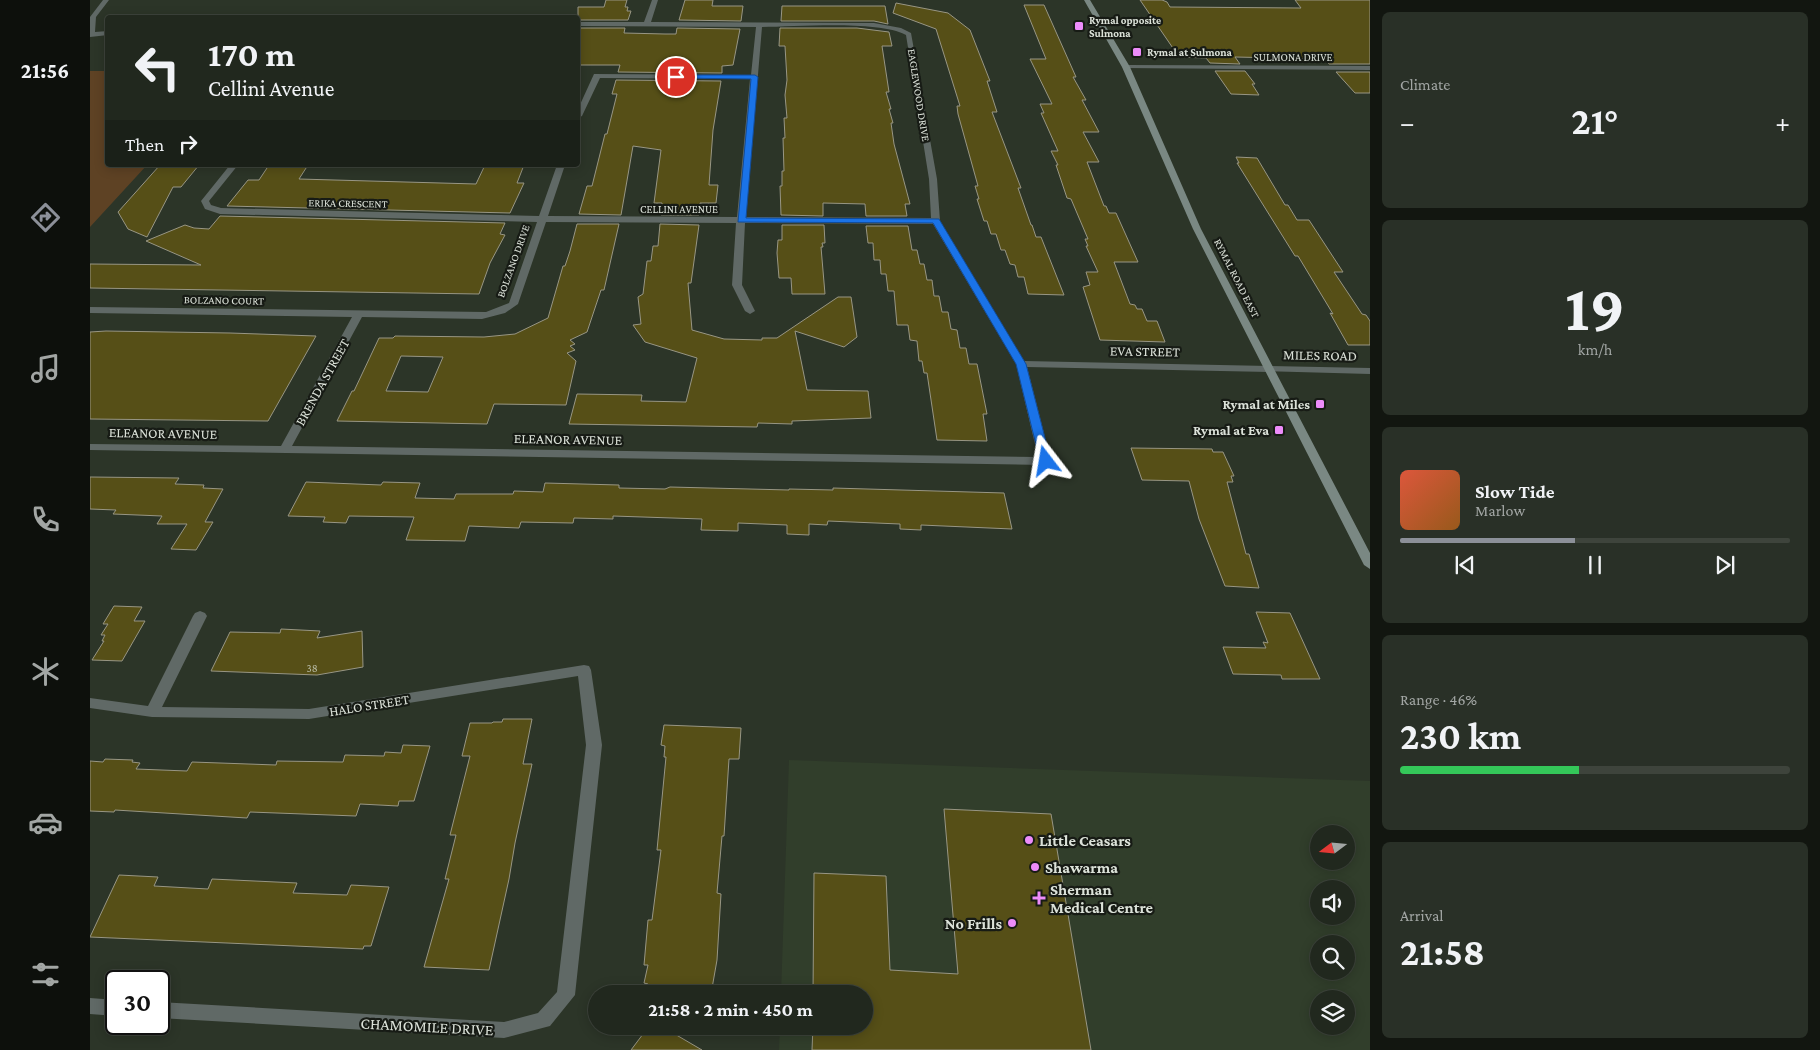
<!DOCTYPE html>
<html lang="en">
<head>
<meta charset="utf-8">
<style>
	body { margin:0; font-family:"Crimson Pro",serif; background:#293027; color:#f1f3f6; height:100vh; display:flex; flex-direction:column; font-size:19px; white-space:nowrap }
	* { box-sizing:border-box; margin:0 }
	p { font-size:16px; color:#a2a6a4 }
	.icon { flex:none; width:28px; height:28px; fill:none; stroke:currentColor; stroke-width:2; stroke-linecap:round; stroke-linejoin:round }
	.map { position:relative; flex:1; overflow:hidden }
	.drawer { display:flex; flex-direction:column; gap:12px; padding:12px; background:#121610; width:450px }
	.drawer>* { flex:none }
	.banner { position:absolute; left:15px; top:15px; width:475px; height:152px; border-radius:5px; box-shadow:0 2px 12px #0003,0 0 0 1px #3e443c; background:#21281e; color:#f1f3f6; overflow:hidden }
	.needle { width:32px; rotate:254deg }
	.fabs { position:absolute; left:1220px; top:825px; display:grid; gap:10px }
	.fabs a { display:grid; place-items:center; width:45px; height:45px; border-radius:50%; background:#21281e; box-shadow:0 2px 12px #0003,0 0 0 1px #3e443c; font-size:25px }
	.speed { position:absolute; left:15px; top:970px; display:flex; gap:10px; font-size:25px; font-weight:700; text-align:center }
	.speed>* { display:grid; place-content:center; width:65px; height:65px; border-radius:50%; background:#21281e; box-shadow:0 2px 12px #0003,0 0 0 1px #3e443c; line-height:1 }
	.speed .limit { border:2px solid #111; border-radius:8px; background:#fff; color:#111 }
	.pin { position:absolute; display:grid; place-items:center; width:42px; height:42px; color:#fff; margin:-21px; border:2px solid #fff; border-radius:50%; box-shadow:0 1px 5px #0007 }
	.me { position:absolute; width:55px; margin:-28px; rotate:346deg; stroke-linejoin:round; filter:drop-shadow(0 0 4px #0008) }
	.turn { display:flex; align-items:center; gap:18px; height:105px; padding:0 20px; font-size:22px }
	.turn .icon { width:65px; height:65px; stroke-width:2.5 }
	.turn b { display:block; font-size:35px; line-height:42px }
	.then { display:flex; align-items:center; height:48px; padding:0 20px; background:#0003; gap:10px; font-size:19px }
	.big { font-size:38px; font-weight:700; line-height:1.1 }
	.drawer .card { flex:1; display:flex; flex-direction:column; justify-content:center; gap:8px; min-width:0; padding:0 18px; border-radius:8px; background:#293027 }
	.drawer .dial { align-items:center; gap:0 }
	.dial b { font-size:65px; line-height:1 }
	.song { display:flex; align-items:center; gap:15px }
	.cover { width:60px; height:60px; border-radius:8px; background:linear-gradient(135deg,hsl(10 70% 55%),hsl(30 70% 35%)) }
	.played { height:5px; border-radius:2px; background:linear-gradient(90deg,#8c9099 45%,#3e443c 45%) }
	.keys { display:flex; justify-content:space-around; direction:ltr }
	.heat { display:flex; justify-content:space-between; align-items:center; font-size:28px; direction:ltr }
	.charge { height:8px; border-radius:4px; background:linear-gradient(90deg,#34c759 46%,#3e443c 0) }
	.trip { position:absolute; left:498px; top:985px; width:285px; height:50px; border-radius:25px; background:#21281e; box-shadow:0 2px 12px #0003,0 0 0 1px #3e443c; font-weight:700; line-height:50px; text-align:center }
	main { display:flex; flex:1; min-height:0 }
	.tab-bar { display:flex; flex-direction:column; width:90px; justify-content:space-around; align-items:center; background:#0d100c; color:#a2a6a4 }
	.tab-bar .icon { width:35px; height:35px }
	.tab-bar .on { color:#8c9099 }
	.tab-bar b { font-size:22px; color:#f1f3f6 }
	.map>svg:first-child { display:block }
	.built { fill:#313e2b; fill-rule:evenodd }
	.green { fill:#5e4224 }
	.building { fill:#564f17; stroke:#989684; fill-rule:evenodd }
	.lines { fill:none; stroke-linecap:round; stroke-linejoin:round }
	.minor { fill:#606966; fill-rule:evenodd }
	.tertiary { fill:#606966; fill-rule:evenodd }
	.secondary { fill:#7a8883; fill-rule:evenodd }
	.route { fill:#1a73e8; stroke:#114b97 }
	.poi-dot { fill:#ed8cfa; stroke:#171b15; stroke-width:2 }
	.labels { text-anchor:middle; stroke-width:4.5; stroke-linejoin:round; paint-order:stroke }
	.far-poi-label { font-size:11px; font-weight:bold; fill:#dce2d9; stroke:#171b15; text-anchor:start }
	.far-street-label { font-size:11px; fill:#dce2d9; stroke:#171b15 }
	.number-label { font-size:11px; fill:#babda8 }
	.street-label { font-size:14px; fill:#dce2d9; stroke:#171b15 }
	.poi-label { font-size:14px; font-weight:bold; fill:#dce2d9; stroke:#171b15; text-anchor:end }
	.near-poi-label { font-size:16px; font-weight:bold; fill:#dce2d9; stroke:#171b15; text-anchor:start }
	.near-street-label { font-size:16px; fill:#dce2d9; stroke:#171b15 }
</style>
</head>
<body>
<main>
<nav class="tab-bar">
<b>21:56</b>
<svg class="icon on" aria-label="directions" viewBox="0 0 24 24"><path d="M12 3l9 9-9 9-9-9zM9 14v-3h6M13 9l2 2-2 2"/></svg>
<svg class="icon" aria-label="music" viewBox="0 0 24 24"><path d="M9 18V5l10-2v13"/><circle cx="6" cy="18" r="3"/><circle cx="16" cy="16" r="3"/></svg>
<svg class="icon" aria-label="phone" viewBox="0 0 24 24"><path d="M5 4h4l2 5-3 2q2 4 5 5l2-3 5 2v4C11 20 4 13 5 4z"/></svg>
<svg class="icon" aria-label="climate" viewBox="0 0 24 24"><path d="M12 3v18M4 7l16 10M4 17L20 7"/></svg>
<svg class="icon" aria-label="car" viewBox="0 0 24 24"><path d="M5 17H2v-5l4-1 3-4h7l3 4 3 1v5h-3M9 17h6M6 11h13"/><circle cx="7" cy="17" r="2"/><circle cx="17" cy="17" r="2"/></svg>
<svg class="icon" aria-label="filters" viewBox="0 0 24 24"><path d="M4 7h16M4 17h16"/><circle cx="9" cy="7" r="2"/><circle cx="15" cy="17" r="2"/></svg>
</nav>
<div class="map">
<svg width="1280" height="1050" viewBox="0 0 1280 1050">
	<rect width="100%" height="100%" fill="#2c3528"/>
	<path class="built" d="M699,760L1280,781V1050H689L690,1026H774V994H691ZM1229,834H1256V861H1229ZM1229,889H1256V916H1229ZM1229,944H1256V971H1229ZM1229,999H1256V1026H1229Z"/>
	<path class="green" d="M0,71H17L18,165H57L0,227Z"/>
	<path class="building" d="M516,0H537L535,7H538L537,11H541L538,20H488V7H514Z
		M595,0H623L622,6H653L651,21L589,20Z
		M1050,0H1072L1077,2L1080,7L1211,8L1205,0H1280V64H1239L1235,59L1145,57L1150,64L1120,63L1116,58L1089,57Z
		M806,3L858,13L880,30L900,81H897L907,112H902L931,188H928L941,225H942L946,237H951L974,295L938,294L934,277H928L925,265L920,264L915,250H911L906,234H901L897,221H894L887,199H889L885,186H888L868,114L867,106H870L846,29L803,13Z
		M934,5H954L986,77H983L996,100H992L1009,132H993L1009,162H997L1014,206H1016L1019,213H1026L1048,262H1024L1040,304L1045,305L1047,309H1052L1057,321H1067L1075,342L1010,340L993,287L1000,285L996,272H1008L996,246H998L995,239H998L981,199L977,198L966,165H968L961,151H968L951,113H954L950,104H962L940,59H956Z
		M692,6H795L798,24L784,21H691Z
		M488,28H535L534,33L575,34H586L587,28L650,29L643,65L632,66V73L528,72L530,65H488Z
		M690,28H767L799,32L802,46H792L799,92H796L801,109H799L803,123H801L804,144L820,204H815L817,216H776L775,204L733,203V216L691,215L690,186H692V171H694L693,138H695L694,118H697L695,95L697,80L695,46H689Z
		M1125,71H1155L1165,84H1162L1169,95L1141,94Z
		M1246,72H1280V93H1265Z
		M526,80L631,81L623,130L619,185H628L626,203H610L609,215H571L572,203H564L571,150L543,146L531,215L489,214L497,186H502L515,134H517L527,94H522Z
		M1146,157L1167,158L1195,205H1198L1207,220H1219L1253,272H1244L1272,314L1276,315L1280,321V345H1258L1240,313L1243,314L1208,256H1205L1147,163H1149Z
		M70,165H109L91,187H83L57,237L38,229L28,212Z
		M179,165H218L209,179L386,184L395,165H434L427,183H434L420,213L137,206L158,180H169Z
		M130,216L415,223L410,234L415,235L400,263L389,294L0,288V264L111,265L56,241L95,225L104,228L119,229Z
		M487,224H529L514,290H511L497,332L480,340L485,344L480,346L485,350L477,353L486,361L476,405L404,404L397,424L247,421L262,391H264L289,338H303L305,336L394,337L425,334L458,318L473,266H475L480,251ZM311,356L353,357L338,392L296,391Z
		M570,224L609,225L601,283H598L602,330L634,339L672,340V338H687L748,297H761L767,337L754,347L705,331L717,390L778,391L781,418L702,421V424L668,423L667,427L479,424L487,394L552,395L551,401L596,402L607,358L555,342L543,325L551,324L548,297L553,294L557,261H561L563,246H568Z
		M692,225H734L735,243H732L733,247H731L735,294H702L701,278H689L687,253L688,240H692Z
		M776,226H818L822,250H827L830,264H834L837,280H842L844,296H849L852,312H858L861,329L867,330L870,348H876L879,364H887L897,414H893L897,441L847,440L837,373H834L832,361H829L827,341L820,340L818,325H807L804,291H798L796,274H791L790,260H784L783,243H778Z
		M16,331L140,333L226,336L178,421L0,419V332Z
		M1041,448L1122,449L1123,452H1133L1144,476H1141L1143,482H1137L1156,554H1159L1169,588L1135,586L1109,519L1099,481L1052,480Z
		M0,477L89,478L85,484L114,485L113,488L133,489L115,522H123L106,550L81,549L97,524H67L72,516L23,514L26,510L0,509Z
		M216,482L291,485L293,482L330,483L325,498L364,499L366,494H423L424,491L453,492L455,483L529,485V488L575,489L580,487L699,490V489L743,490V488L914,493L922,529L831,525V530L810,529V524L738,521L737,525L719,524V535L697,534V525L648,523V531L611,530L612,519L523,516V519L484,518L483,523L431,522L429,528L379,526L375,541L316,540L324,517L259,516L256,523L233,522L235,517L198,516Z
		M24,606L52,607L44,621H55L32,661L2,660L14,641H12L15,635H11L18,624H13Z
		M1166,612L1200,613L1230,679H1192L1191,675L1143,674L1133,647L1176,648L1173,642L1178,643Z
		M191,629L230,631L227,638L272,631L273,667L227,675L121,671L140,632L190,633Z
		M413,719H442L433,764H442L425,843L419,879L399,970L334,967L359,879H355L366,835H360L380,756H372L380,723H402L403,722H412Z
		M574,725L651,728L649,759H639L634,836H632L627,893L631,894L627,960L621,994H556L558,984L554,983L558,965H554L558,920H562L571,850H567L576,757H574L575,746L571,745Z
		M313,745L340,746L324,801H309L308,806L270,804L266,816L160,812L157,818L25,810L24,812L0,811V761L13,762L15,759L43,760L42,762L50,763L46,769L97,771L102,762L186,765L187,761L253,762L255,755L294,756L295,752L311,753Z
		M854,809L961,814L1001,1050H722L723,1026H774V994H723L724,873L796,876L800,970L868,974Z
		M29,875L68,877L64,886L118,889L122,879L207,883L203,893L257,895L261,885L299,887L281,946H274L273,949L0,937Z
		M559,1026H571L612,1050H541Z"/>
	<g class="lines">
		<path class="minor" d="M13,0H19L6,17L5,32L18,31V35L0,37V17Z
			M562,0H568L561,22L784,23L811,28L821,33L847,179L850,221L934,361L1179,366L1184,369L1179,372L937,367L961,461L955,465L0,450V444L191,446L262,317L0,313V307L396,312L419,303L447,222L130,214L115,209L111,201L140,165H148L119,201L121,205L131,208L449,216L467,165H475L458,216L647,217L660,79L510,78L492,116L488,118V109L504,74L661,75L666,27L488,26V22H554ZM672,27C707,27 787,20 816,35L839,179L841,218L656,217ZM456,222L646,223L642,285L655,311L660,314L665,311L652,285L655,223L843,224L926,364L948,457L202,446L272,317L392,319L415,313L428,304Z
			M1036,65L1280,66V70L1034,68L1032,67Z
			M110,611L115,613L117,616L72,707L219,709L494,665L499,666L501,670L512,745L485,995L460,1026L414,1038L69,1018V1002L414,1022L448,1013L467,992L496,745L488,676L219,719L62,717L0,708V698L58,706L103,616L105,613Z
			M0,998L26,1000V1016L0,1014Z"/>
		<path class="tertiary" d="M1179,366L1280,368V374L1175,371L1174,369Z"/>
		<path class="secondary" d="M994,0H1000L1040,67L1111,229L1280,553V569L1274,565L1103,229L1032,67Z"/>
	</g>
	<path class="route" d="M586,75H665L668,77L656,218L849,219L936,364L961,461L959,464H952L950,461L926,364L843,223L648,222L661,79L584,78V75Z"/>
	<g class="poi-dot">
		<rect x="984" y="21" width="10" height="10" rx="2.5"/>
		<rect x="1042" y="47" width="10" height="10" rx="2.5"/>
		<rect x="1225" y="399" width="10" height="10" rx="2.5"/>
		<rect x="1184" y="425" width="10" height="10" rx="2.5"/>
		<circle cx="939" cy="840" r="5"/>
		<circle cx="945" cy="867" r="5"/>
		<path d="M946.5 890.5h5v5h5v5h-5v5h-5v-5h-5v-5h5z"/>
		<circle cx="922" cy="923" r="5"/>
	</g>
	<g class="labels">
		<g class="far-poi-label">
			<text x="999" y="24">Rymal opposite<tspan x="999" dy="13">Sulmona</tspan></text>
			<text x="1057" y="56">Rymal at Sulmona</text>
		</g>
		<g class="far-street-label">
			<text x="1203" y="61">SULMONA DRIVE</text>
			<text transform="translate(829 95) rotate(81)" y="4">EAGLEWOOD DRIVE</text>
			<text transform="translate(258 203) rotate(1)" y="4">ERIKA CRESCENT</text>
			<text x="589" y="213">CELLINI AVENUE</text>
			<text transform="translate(423 261) rotate(-70)" y="4">BOLZANO DRIVE</text>
			<text transform="translate(1147 278) rotate(63)" y="4">RYMAL ROAD EAST</text>
			<text transform="translate(134 300) rotate(1)" y="4">BOLZANO COURT</text>
		</g>
		<g class="number-label">
			<text x="222" y="672">38</text>
		</g>
		<g class="street-label">
			<text transform="translate(1055 351) rotate(1)" y="5">EVA STREET</text>
			<text transform="translate(1230 355) rotate(1)" y="5">MILES ROAD</text>
			<text transform="translate(232 382) rotate(-61)" y="5">BRENDA STREET</text>
			<text transform="translate(73 433) rotate(1)" y="5">ELEANOR AVENUE</text>
			<text transform="translate(478 439) rotate(1)" y="5">ELEANOR AVENUE</text>
			<text transform="translate(279 705) rotate(-9)" y="5">HALO STREET</text>
		</g>
		<g class="poi-label">
			<text x="1220" y="409">Rymal at Miles</text>
			<text x="1179" y="435">Rymal at Eva</text>
		</g>
		<g class="near-poi-label">
			<text x="949" y="846">Little Ceasars</text>
			<text x="955" y="873">Shawarma</text>
			<text x="960" y="895">Sherman<tspan x="960" dy="18">Medical Centre</tspan></text>
			<text x="912" y="929" text-anchor="end">No Frills</text>
		</g>
		<g class="near-street-label">
			<text transform="translate(337 1026) rotate(3)" y="6">CHAMOMILE DRIVE</text>
		</g>
	</g>
</svg>
<div class="fabs">
<a><svg class="needle" viewBox="-14 -14 28 28"><path d="M0-13l5 13h-10z" fill="#e53935"/><path d="M0 13l5-13h-10z" fill="#a2a6a4"/></svg></a>
<a><svg class="icon" aria-label="sound" viewBox="0 0 24 24"><path d="M4 9h4l5-4v14l-5-4H4zM17 9q2 3 0 6"/></svg></a>
<a><svg class="icon" aria-label="search" viewBox="0 0 24 24"><circle cx="10" cy="10" r="6"/><path d="M15 15l6 6"/></svg></a>
<a><svg class="icon" aria-label="layers" viewBox="0 0 24 24"><path d="M12 4l9 5-9 5-9-5zM3 14l9 5 9-5"/></svg></a>
</div>
<div class="speed"><div class="limit">30</div></div>
<div class="pin" style="left:586px;top:77px;background:#d93025"><svg class="icon" aria-label="arrive" viewBox="0 0 24 24"><path d="M6 21V4h12l-3 4 3 4H6"/></svg></div>
<svg class="me" style="left:956px;top:461px" viewBox="-20 -20 40 40"><path d="M0-17L14 15 0 8-14 15z" fill="#1a73e8" stroke="#fff" stroke-width="4"/></svg>
<div class="trip">21:58 · 2 min · 450 m</div>
<div class="banner">
<div class="turn"><svg class="icon" aria-label="left" viewBox="0 0 24 24"><path d="M17 20v-9H6M10 6l-5 5 5 5"/></svg><div><b>170 m</b>Cellini Avenue</div></div>
<div class="then">Then<svg class="icon" aria-label="right" viewBox="0 0 24 24"><path d="M7 20v-9h11M14 6l5 5-5 5"/></svg></div>
</div>
</div>
<section class="drawer">
<div class="card"><p>Climate</p>
<div class="heat"><a>−</a><b class="big">21°</b><a>+</a></div>
</div>
<div class="card dial"><b>19</b><p>km/h</p></div>
<div class="card">
<div class="song"><i class="cover"></i><div><b>Slow Tide</b><p>Marlow</p></div></div>
<div class="played"></div>
<div class="keys"><svg class="icon" aria-label="previous" viewBox="0 0 24 24"><path d="M18 5L8 12l10 7zM5 5v14"/></svg><svg class="icon" aria-label="pause" viewBox="0 0 24 24"><path d="M8 5v14M16 5v14"/></svg><svg class="icon" aria-label="next" viewBox="0 0 24 24"><path d="M6 5l10 7-10 7zM19 5v14"/></svg></div>
</div>
<div class="card"><p>Range · 46%</p><b class="big">230 km</b><div class="charge"></div></div>
<div class="card"><p>Arrival</p><b class="big">21:58</b></div>
</section>
</main>
</body>
</html>
